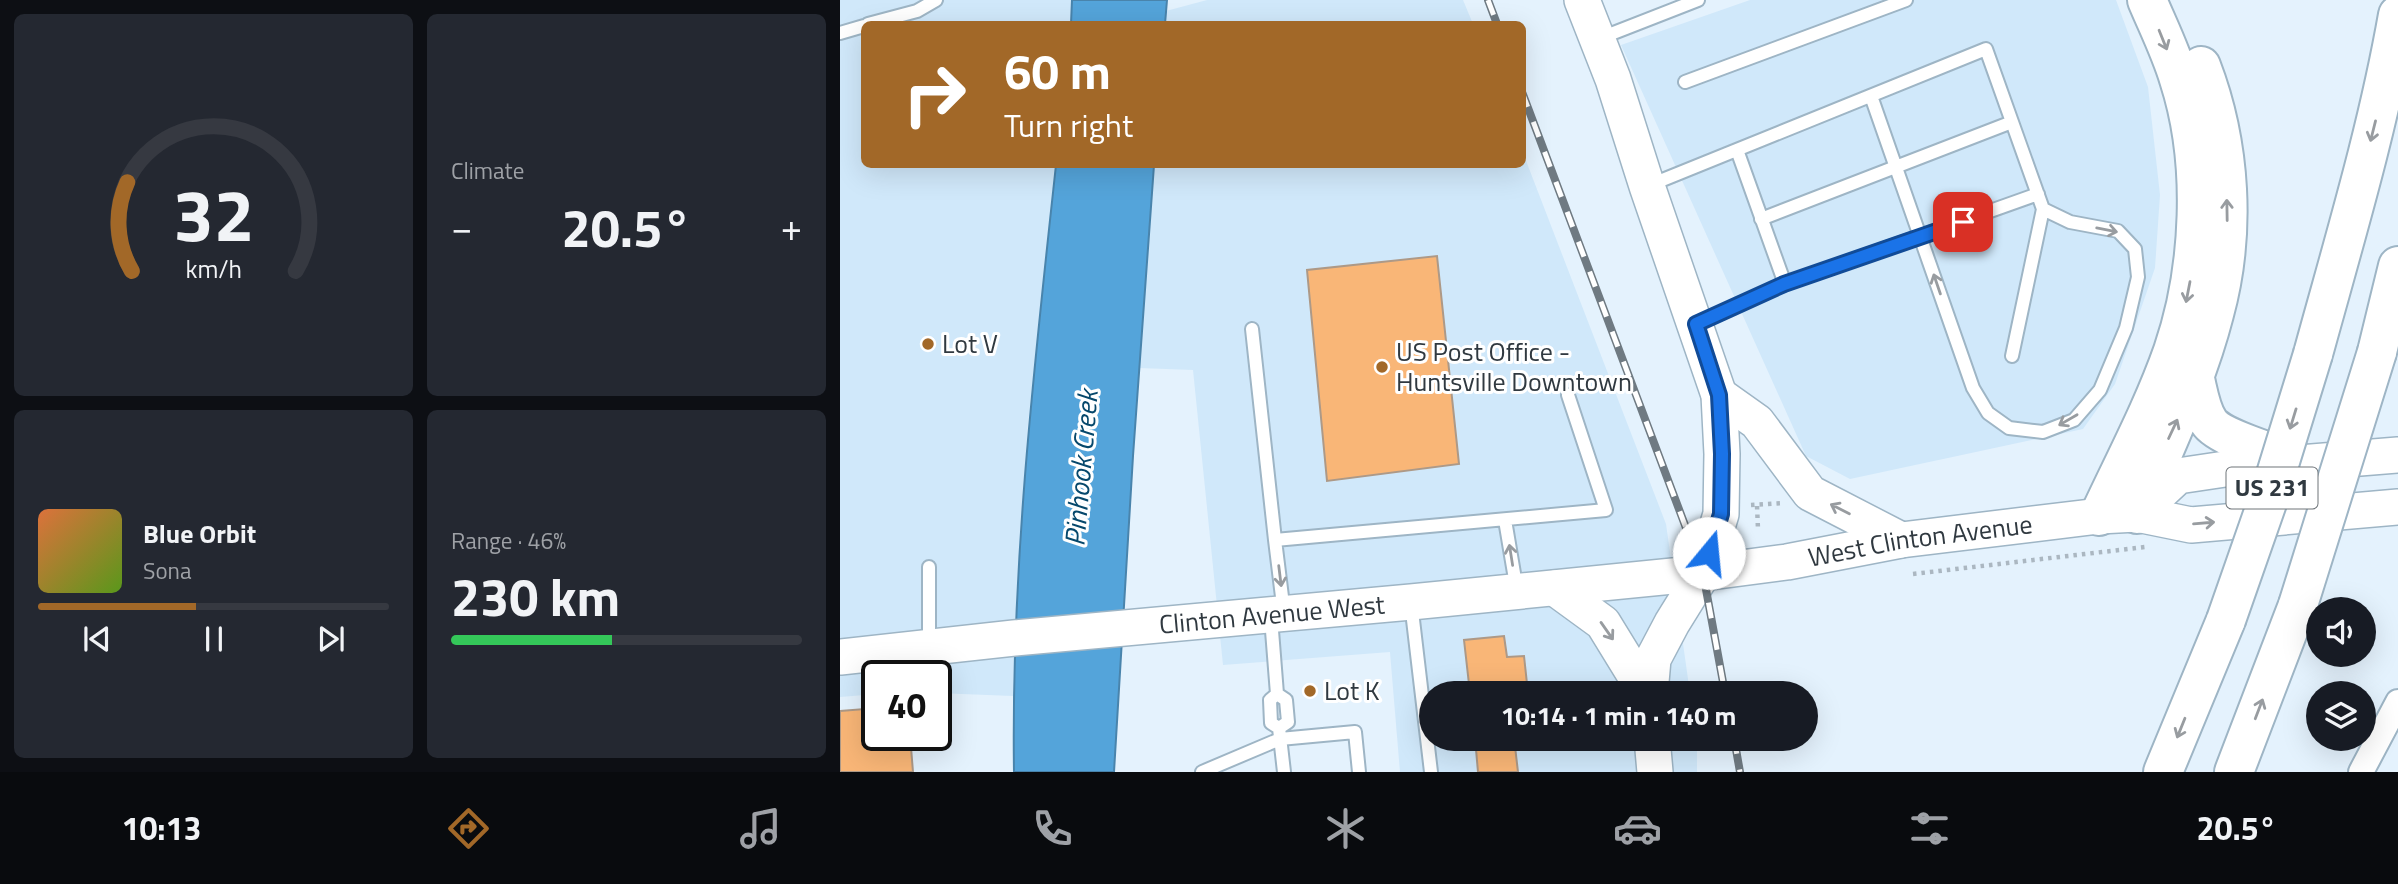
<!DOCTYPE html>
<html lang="en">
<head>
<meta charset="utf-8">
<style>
	body { margin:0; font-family:"Titillium Web",sans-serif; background:#242831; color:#f1f3f6; height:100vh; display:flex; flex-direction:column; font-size:26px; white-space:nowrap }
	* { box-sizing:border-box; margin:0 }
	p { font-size:23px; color:#9ea1a6 }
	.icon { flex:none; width:38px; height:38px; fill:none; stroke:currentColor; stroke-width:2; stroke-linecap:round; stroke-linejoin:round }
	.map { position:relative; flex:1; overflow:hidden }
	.sheet { display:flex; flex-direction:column; gap:14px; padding:14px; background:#0d0f14; width:840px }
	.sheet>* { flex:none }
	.top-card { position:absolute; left:21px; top:21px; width:665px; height:147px; border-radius:10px; box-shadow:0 7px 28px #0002; background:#a26828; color:#fff; overflow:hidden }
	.tools { position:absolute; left:1466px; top:597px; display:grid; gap:14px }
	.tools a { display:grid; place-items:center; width:70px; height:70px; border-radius:50%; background:#171b24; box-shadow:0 7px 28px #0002; font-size:35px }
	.speed { position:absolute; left:21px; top:660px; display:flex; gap:14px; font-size:35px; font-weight:700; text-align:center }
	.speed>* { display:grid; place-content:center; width:91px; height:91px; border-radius:50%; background:#171b24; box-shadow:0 7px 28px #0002; line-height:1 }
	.speed .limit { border:4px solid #111; border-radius:10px; background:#fff; color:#111 }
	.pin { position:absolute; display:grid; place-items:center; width:60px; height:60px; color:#fff; margin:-30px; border-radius:14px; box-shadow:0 4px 10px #0006 }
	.me { position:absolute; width:77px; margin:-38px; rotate:17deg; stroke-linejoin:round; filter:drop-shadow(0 0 5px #0008) }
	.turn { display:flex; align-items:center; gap:24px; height:147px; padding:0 28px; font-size:32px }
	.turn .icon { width:91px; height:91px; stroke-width:2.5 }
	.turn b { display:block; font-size:49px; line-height:60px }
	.big { font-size:52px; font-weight:700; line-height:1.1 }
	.sheet .tile { flex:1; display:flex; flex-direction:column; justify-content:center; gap:10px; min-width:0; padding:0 24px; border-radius:10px; background:#242831 }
	.sheet .dial { align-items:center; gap:0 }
	.dial svg { height:182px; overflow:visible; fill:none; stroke:#363941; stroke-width:7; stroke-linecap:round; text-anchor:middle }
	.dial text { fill:#f1f3f6; stroke:none }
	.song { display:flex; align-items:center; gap:21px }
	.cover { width:84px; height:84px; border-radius:10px; background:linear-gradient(135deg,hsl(20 70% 55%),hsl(90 70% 35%)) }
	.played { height:7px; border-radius:4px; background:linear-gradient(90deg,#a26828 45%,#363941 45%) }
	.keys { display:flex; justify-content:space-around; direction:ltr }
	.heat { display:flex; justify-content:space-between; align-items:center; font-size:38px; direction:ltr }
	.charge { height:10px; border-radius:5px; background:linear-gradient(90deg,#34c759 46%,#363941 0) }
	.sheet .tiles { flex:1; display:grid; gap:14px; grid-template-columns:repeat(2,1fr) }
	.trip { position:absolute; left:579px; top:681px; width:399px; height:70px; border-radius:35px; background:#171b24; box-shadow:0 7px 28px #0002; font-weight:700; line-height:70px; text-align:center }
	.tab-bar { display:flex; height:112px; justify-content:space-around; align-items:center; background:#090b0e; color:#9ea1a6 }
	.tab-bar .icon { width:49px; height:49px }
	.tab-bar .selected { color:#a26828 }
	.tab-bar b { font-size:32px; color:#f1f3f6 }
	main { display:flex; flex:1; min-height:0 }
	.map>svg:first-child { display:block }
	.built { fill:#d0e8fa }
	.water { fill:#54a4da; stroke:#4984ac; stroke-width:2 }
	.building { fill:#f9b677; stroke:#ad9987; stroke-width:2 }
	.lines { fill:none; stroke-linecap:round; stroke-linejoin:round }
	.lane-casing { stroke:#9eb5c5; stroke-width:16 }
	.street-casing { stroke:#9eb5c5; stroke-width:28 }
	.secondary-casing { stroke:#9eb5c5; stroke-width:38 }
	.highway-casing { stroke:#9eb5c5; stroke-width:42 }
	.path { stroke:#abb7c1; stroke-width:4.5; stroke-dasharray:3.5 5; stroke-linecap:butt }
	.lane { stroke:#fff; stroke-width:12 }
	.street { stroke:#fff; stroke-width:24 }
	.secondary { stroke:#fff; stroke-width:35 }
	.highway { stroke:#fff; stroke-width:38 }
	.rail-casing { stroke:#6f7a82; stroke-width:8 }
	.rail { stroke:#fff; stroke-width:5; stroke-dasharray:16; stroke-linecap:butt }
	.highway-bridge-casing { stroke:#9eb5c5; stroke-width:42; stroke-linecap:butt }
	.highway-bridge { stroke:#fff; stroke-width:38 }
	.oneway { stroke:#989ca0 }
	.route-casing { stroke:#114b97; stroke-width:18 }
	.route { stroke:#1a73e8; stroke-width:12 }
	.poi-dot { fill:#a26828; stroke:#fff; stroke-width:2.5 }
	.labels { text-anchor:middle; stroke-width:6; stroke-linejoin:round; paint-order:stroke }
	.shield { fill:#fff; stroke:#6e7479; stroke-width:2 }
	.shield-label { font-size:24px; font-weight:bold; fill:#303940 }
	.poi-label { font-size:26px; fill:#303940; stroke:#fff; text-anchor:start }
	.street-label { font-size:26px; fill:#303940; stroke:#fff }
	.water-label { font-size:28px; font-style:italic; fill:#06486c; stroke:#fff }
</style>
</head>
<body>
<main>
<section class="sheet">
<div class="tiles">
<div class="tile dial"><svg viewBox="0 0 100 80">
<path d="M14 69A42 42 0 1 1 86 69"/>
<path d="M14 69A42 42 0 0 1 12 30" stroke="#a26828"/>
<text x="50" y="56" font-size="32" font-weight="700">32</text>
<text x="50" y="72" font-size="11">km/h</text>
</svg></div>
<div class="tile"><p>Climate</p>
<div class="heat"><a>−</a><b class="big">20.5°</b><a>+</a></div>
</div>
<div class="tile">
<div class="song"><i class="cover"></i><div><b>Blue Orbit</b><p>Sona</p></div></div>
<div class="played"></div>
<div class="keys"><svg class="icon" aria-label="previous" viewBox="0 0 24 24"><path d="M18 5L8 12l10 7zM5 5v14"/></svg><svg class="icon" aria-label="pause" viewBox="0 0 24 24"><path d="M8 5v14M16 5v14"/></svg><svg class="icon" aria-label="next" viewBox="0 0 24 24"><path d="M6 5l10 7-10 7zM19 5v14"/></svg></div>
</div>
<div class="tile"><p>Range · 46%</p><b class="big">230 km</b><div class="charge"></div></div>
</div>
</section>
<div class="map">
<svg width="1558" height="772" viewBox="0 0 1558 772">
	<rect width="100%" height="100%" fill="#e4f2fd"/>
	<path class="built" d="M0,0H232L231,24H24V164L216,165L188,424L177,587L173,696L96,693V676H37V694L0,697Z
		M367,0H623L633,24H325L326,11Z
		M910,0H1276L1308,87L1320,195L1315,268L1275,384L1243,429L1010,479L966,456L781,45Z
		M683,153L826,524L850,693H592V738L857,739V772H560L550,652L383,665L353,370L299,368L314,165L682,164Z"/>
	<path class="water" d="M232,0H327L325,24H231Z
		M216,165H314L293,456L274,772H174C171,568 194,367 216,165Z"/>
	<path class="building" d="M597,256L619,464L487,481L467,270Z
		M664,636L667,657L684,656L688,693H630L624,640Z
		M37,708V735H70L73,772H0V711Z
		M635,738H674L678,772H638Z"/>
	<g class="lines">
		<g class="lane-casing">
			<path id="lane" d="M28,24L77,11L96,0
				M0,33L24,26
				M758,39L858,0
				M845,82L1066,0
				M1031,96L1133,388L1148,413L1169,428L1203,432L1234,420L1260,390L1286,328L1298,277L1295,249L1278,231L1230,222L1203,209
				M897,150L945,284
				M810,185L1146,49L1203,209L1172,356
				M921,219L1172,122
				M856,324L945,284L1198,194
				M412,329L435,540L766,510L728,395
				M665,520L677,591
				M435,540L444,613
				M89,567V645
				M571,603L591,772
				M431,618L437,694
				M439,728L448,722L446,700L437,694L430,700L431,723L439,728L444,772
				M362,772L440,739L515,732L519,772"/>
		</g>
		<g class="street-casing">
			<path id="street" d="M1521,772L1558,702"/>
		</g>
		<g class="secondary-casing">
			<g id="secondary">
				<path d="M742,0L773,79L807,186L879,395L882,454L881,514L863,573L832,623L813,659L810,693"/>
				<path d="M879,395L917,422L970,493L1061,540"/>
				<path d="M1297,514L1338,476L1385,469L1558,455"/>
				<path d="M715,588L763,623L806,693"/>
				<path id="s1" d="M0,657L174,638L571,602L863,573L947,562L1061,540L1259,516L1297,514L1351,525L1558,507"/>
				<path d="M812,738L815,772"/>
			</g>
		</g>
		<g class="highway-casing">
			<path id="highway" d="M1537,352L1558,266
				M1473,354C1504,241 1538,129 1558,15
				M1354,375C1358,390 1360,409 1369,422C1378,437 1439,455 1458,462
				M1297,514C1324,448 1356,384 1374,314C1396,234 1391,144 1361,66
				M1259,516C1284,462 1313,408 1333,351C1361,269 1366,162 1339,79C1331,52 1318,26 1307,0
				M1323,772L1386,620
				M1394,772L1458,605"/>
		</g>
		<path class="path" d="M911,505L943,503
			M917,506L918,529
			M1073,574L1305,547"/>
		<use href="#lane" class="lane"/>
		<use href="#street" class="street"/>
		<use href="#secondary" class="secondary"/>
		<use href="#highway" class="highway"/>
		<g class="rail-casing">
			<path id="rail" d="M648,0L657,24
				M682,92L863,573L885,693
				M894,738L900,772"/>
		</g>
		<use href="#rail" class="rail"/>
		<g class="highway-bridge-casing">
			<path id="highway-bridge" d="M1458,605L1537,352
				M1386,620L1429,497L1473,354"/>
		</g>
		<use href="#highway-bridge" class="highway-bridge"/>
	</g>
	<defs><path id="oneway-shaft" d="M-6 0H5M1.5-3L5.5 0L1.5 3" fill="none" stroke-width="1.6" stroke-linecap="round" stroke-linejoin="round" transform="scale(1.75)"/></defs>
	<g class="oneway">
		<use href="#oneway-shaft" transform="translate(1323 40) rotate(68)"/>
		<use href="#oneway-shaft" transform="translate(1533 131) rotate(104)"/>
		<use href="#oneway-shaft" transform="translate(1387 210) rotate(-91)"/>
		<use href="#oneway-shaft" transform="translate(1267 230) rotate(11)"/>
		<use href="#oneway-shaft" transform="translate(1097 284) rotate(-109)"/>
		<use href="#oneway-shaft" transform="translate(1348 292) rotate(101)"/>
		<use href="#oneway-shaft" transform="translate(1453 419) rotate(107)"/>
		<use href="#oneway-shaft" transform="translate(1228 420) rotate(150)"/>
		<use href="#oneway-shaft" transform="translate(1333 429) rotate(-65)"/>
		<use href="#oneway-shaft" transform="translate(1000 509) rotate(-153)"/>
		<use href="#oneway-shaft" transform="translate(1364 523) rotate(-5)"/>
		<use href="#oneway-shaft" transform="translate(671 555) rotate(-99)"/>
		<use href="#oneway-shaft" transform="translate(440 576) rotate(83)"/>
		<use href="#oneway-shaft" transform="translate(767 631) rotate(55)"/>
		<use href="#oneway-shaft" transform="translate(1419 709) rotate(-69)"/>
		<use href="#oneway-shaft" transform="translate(1341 728) rotate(112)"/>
	</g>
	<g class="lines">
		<g class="route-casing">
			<path id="route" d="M869,553L881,514L882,454L879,395L856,324L944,284L1123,222"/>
		</g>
		<use href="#route" class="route"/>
	</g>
	<g class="poi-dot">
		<circle cx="88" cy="344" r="7"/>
		<circle cx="542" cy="367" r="7"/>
		<circle cx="470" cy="691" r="7"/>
	</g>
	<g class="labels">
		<rect class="shield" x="1386.5" y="467.5" width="91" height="41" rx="5"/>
		<g class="shield-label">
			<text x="1432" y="496">US 231</text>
		</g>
		<g class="poi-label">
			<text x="102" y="353">Lot V</text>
			<text x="556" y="361">US Post Office -<tspan x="556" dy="30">Huntsville Downtown</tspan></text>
			<text x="484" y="700">Lot K</text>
		</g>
		<g class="street-label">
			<text dy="9" stroke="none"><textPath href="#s1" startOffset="1087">West Clinton Avenue</textPath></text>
			<text dy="9" stroke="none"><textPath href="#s1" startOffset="434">Clinton Avenue West</textPath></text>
		</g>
		<g class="water-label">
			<text transform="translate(241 468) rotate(-85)" y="10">Pinhook Creek</text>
		</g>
	</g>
</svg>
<div class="tools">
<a><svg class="icon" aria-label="sound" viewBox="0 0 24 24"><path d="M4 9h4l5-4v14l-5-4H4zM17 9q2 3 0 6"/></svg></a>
<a><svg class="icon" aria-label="layers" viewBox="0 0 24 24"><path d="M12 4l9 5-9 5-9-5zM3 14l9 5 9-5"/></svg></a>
</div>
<div class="speed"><div class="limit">40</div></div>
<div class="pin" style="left:1123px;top:222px;background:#d93025"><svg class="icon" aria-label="arrive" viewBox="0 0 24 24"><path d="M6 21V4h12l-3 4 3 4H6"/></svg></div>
<svg class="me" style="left:869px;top:553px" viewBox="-20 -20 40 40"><circle r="19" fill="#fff"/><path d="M0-13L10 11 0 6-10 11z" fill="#1a73e8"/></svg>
<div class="trip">10:14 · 1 min · 140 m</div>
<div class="top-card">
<div class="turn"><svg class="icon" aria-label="right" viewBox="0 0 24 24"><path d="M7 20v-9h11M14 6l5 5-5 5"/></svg><div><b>60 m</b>Turn right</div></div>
</div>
</div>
</main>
<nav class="tab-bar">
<b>10:13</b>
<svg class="icon selected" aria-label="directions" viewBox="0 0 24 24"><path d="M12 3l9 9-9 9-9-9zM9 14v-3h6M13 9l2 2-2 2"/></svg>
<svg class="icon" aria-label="music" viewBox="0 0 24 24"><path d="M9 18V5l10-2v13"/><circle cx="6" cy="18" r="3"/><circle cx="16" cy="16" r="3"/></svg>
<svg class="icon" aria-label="phone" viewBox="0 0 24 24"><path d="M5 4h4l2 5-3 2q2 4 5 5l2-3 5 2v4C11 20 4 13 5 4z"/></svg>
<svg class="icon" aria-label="climate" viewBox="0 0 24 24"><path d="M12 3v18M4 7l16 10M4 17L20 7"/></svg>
<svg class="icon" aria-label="car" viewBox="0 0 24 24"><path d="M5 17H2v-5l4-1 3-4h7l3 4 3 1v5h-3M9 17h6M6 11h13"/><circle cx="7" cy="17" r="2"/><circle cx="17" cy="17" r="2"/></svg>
<svg class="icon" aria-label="filters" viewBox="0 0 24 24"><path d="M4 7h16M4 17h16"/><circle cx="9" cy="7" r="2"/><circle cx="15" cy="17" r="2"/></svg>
<b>20.5°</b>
</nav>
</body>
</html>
